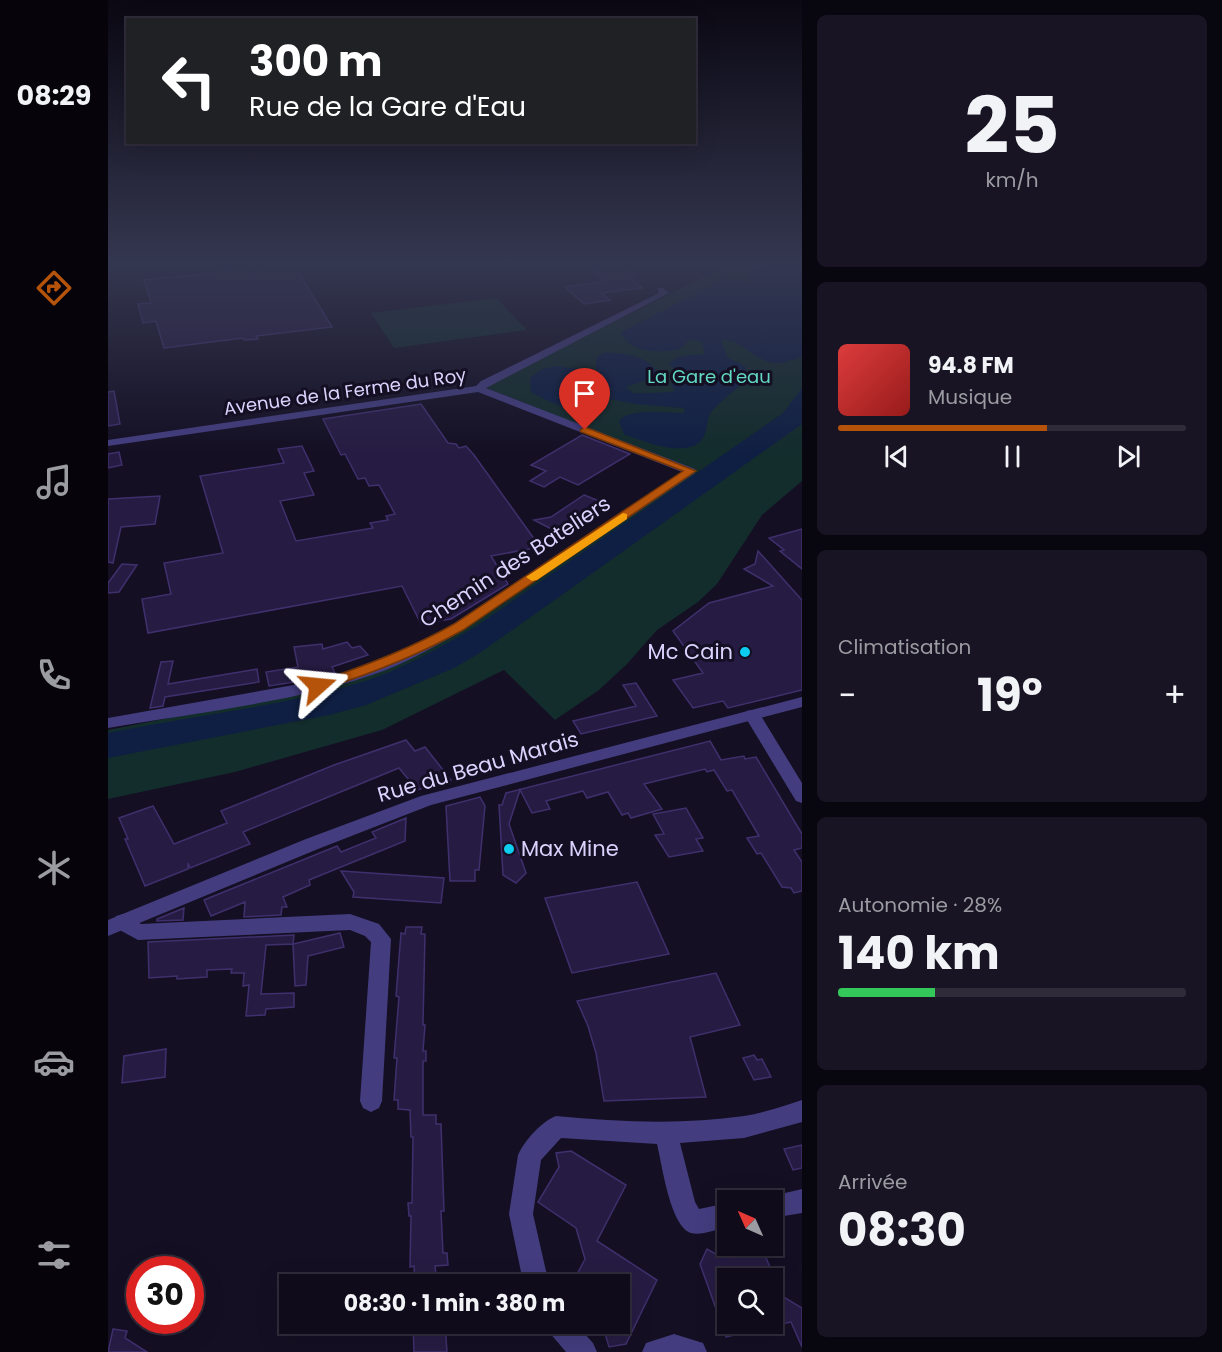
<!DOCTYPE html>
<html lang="fr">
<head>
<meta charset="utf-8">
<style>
	body { margin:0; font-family:Poppins,sans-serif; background:#181423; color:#f1f3f6; height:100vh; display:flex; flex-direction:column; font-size:22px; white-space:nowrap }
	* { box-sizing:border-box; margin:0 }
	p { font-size:20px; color:#9b9ba2 }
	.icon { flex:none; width:33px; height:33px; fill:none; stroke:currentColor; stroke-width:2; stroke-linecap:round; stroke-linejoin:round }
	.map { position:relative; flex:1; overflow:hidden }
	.side { display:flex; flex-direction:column; gap:15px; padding:15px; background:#08060e; width:420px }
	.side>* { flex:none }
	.top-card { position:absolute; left:18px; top:18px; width:570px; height:126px; border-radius:0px; box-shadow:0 6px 24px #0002,0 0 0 2px #2f2b39; background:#202124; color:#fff; overflow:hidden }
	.needle { width:39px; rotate:315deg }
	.tools { position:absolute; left:609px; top:1190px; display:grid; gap:12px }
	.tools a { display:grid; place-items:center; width:66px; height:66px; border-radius:0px; background:#0f0b1a; box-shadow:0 6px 24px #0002,0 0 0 2px #2f2b39; font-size:30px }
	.speed { position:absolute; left:18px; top:1256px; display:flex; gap:12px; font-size:30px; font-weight:700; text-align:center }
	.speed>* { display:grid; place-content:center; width:78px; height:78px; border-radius:50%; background:#0f0b1a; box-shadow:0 6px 24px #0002,0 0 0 2px #2f2b39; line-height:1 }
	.speed .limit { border:9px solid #d22; background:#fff; color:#111 }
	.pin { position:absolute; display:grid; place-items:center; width:51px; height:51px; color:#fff; margin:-62px -26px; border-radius:50% 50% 50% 0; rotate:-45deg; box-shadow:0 0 6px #0007 }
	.pin .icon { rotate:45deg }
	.me { position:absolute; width:66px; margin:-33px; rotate:72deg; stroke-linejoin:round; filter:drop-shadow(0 0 4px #0008) }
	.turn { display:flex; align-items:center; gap:21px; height:126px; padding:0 24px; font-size:27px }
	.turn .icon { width:78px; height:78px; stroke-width:2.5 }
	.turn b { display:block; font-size:42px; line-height:51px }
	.big { font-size:45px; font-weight:700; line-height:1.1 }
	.side .widget { flex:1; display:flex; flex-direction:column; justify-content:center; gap:9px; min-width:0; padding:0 21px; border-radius:9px; background:#181423 }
	.side .dial { align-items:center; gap:0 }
	.dial b { font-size:78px; line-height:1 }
	.song { display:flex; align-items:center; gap:18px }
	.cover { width:72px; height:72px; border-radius:9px; background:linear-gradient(135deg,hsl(0 70% 55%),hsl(0 70% 35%)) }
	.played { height:6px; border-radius:3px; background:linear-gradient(90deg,#b45309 60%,#2f2b39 60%) }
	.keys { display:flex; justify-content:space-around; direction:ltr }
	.heat { display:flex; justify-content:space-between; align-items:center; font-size:33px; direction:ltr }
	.charge { height:9px; border-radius:4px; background:linear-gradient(90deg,#34c759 28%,#2f2b39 0) }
	.trip { position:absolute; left:171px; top:1274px; width:351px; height:60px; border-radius:0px; background:#0f0b1a; box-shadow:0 6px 24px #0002,0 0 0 2px #2f2b39; font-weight:700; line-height:60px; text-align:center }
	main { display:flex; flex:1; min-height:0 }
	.dock { display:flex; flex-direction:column; width:108px; justify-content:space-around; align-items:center; background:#06040a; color:#9b9ba2 }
	.dock .icon { width:42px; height:42px }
	.dock .selected { color:#b45309 }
	.dock b { font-size:27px; color:#f1f3f6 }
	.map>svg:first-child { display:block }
	.green { fill:#132c2c }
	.water { fill:#0f1f43 }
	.building { fill:#261c43; stroke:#3f306d; stroke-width:1.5 }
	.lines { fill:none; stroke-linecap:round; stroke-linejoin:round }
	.minor { fill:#433d7f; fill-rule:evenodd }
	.tertiary { fill:#433d7f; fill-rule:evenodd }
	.route { fill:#b45309; stroke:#753606; stroke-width:1.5 }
	.slow { fill:#f59e0b }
	.poi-dot { fill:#0dccef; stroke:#140f23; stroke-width:2 }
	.labels { text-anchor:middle; stroke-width:6; stroke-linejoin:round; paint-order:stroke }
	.far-park-label { font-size:18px; fill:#63d9c2; stroke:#140f23 }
	.far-street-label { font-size:18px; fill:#dad3fd; stroke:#140f23 }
	.street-label { font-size:21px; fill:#dad3fd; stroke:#140f23 }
	.poi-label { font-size:21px; fill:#dad3fd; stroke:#140f23; text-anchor:end }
</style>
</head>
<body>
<main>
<nav class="dock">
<b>08:29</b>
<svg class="icon selected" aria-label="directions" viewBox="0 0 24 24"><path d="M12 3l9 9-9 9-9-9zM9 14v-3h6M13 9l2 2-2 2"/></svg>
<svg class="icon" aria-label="music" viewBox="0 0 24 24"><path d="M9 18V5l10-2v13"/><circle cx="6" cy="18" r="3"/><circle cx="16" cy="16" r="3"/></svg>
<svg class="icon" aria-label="phone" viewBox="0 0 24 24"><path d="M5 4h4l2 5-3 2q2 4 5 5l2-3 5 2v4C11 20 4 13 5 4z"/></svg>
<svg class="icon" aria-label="climate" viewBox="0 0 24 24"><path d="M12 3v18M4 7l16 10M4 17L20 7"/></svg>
<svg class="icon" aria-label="car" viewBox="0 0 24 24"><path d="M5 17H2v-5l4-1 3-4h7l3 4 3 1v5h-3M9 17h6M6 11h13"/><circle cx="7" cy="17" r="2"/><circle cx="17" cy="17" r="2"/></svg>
<svg class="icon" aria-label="filters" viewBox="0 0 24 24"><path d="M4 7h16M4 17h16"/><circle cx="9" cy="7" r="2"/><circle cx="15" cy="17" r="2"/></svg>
</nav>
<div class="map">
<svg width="694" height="1352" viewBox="0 0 694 1352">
	<rect width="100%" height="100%" fill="#140f23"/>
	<path class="green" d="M620,265H694V481L654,515L609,584L590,602L549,630L519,664L491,690L447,720L396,670L274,730L127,772L0,799V730L193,692L339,638L393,605L587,471L376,387Z
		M388,298L419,330L286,348L263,313Z"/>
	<path class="water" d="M649,265H694V357C685,359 675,364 665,363C644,360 634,338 613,340L619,357L638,367V379C628,391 614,399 604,411C598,418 600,430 595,438C581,460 534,441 516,434L511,421C519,408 560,413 575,413L577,411L575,408L527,404L498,398L495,400L498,406L497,409C474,418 443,403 423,392L422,378L434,369L448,366L469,369L482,376L489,377L488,359L494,353C511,352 541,355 549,373L547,377L518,387L525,393C533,393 560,393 567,391L563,384L566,381L602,380L600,375L570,371L561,365C568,353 584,356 597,354L594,341L581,340C577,343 576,347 570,349C554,354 518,352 513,332L616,279L640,282L644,280L639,275Z
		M694,388V424L451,597L370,654L346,668L258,705L221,715L0,758V733C83,716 170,707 251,683C292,671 331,648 367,627L675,413Z"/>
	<path class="building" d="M176,265H186L224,327L148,336L150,339L136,340L135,338L56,348L48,321L35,323L30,304L43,303L36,280L106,273L105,271Z
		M515,265L528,275L519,276L534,288L493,293L502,300L476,304L457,287L498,281L482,268Z
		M6,391L12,424L0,426V392Z
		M313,404L340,443L348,444L351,448L358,446L366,455L432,547L383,556L400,584L343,619L313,624L294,586L40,633L34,599L63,594L56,563L115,553L92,476L176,463L170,449L194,446L206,471L196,473L206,495L172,501L188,541L265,528L262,523L280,520L278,516L287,514L271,485L261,486L257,478L250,479L237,454L233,455L215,419Z
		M474,435L522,454L470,485L452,477L436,487L422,481L438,471L423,465Z
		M11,452L14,465L0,468V454Z
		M476,495L496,503L466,527L469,528L457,536L426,520L443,517Z
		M52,496L47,524L13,527L5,563L0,562V499Z
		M694,529V569L672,551L676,550L661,538Z
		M650,551L694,600V690L620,708L615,701L585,708L565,680L595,673L565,631L601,603L665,586L636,569L647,564Z
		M14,564L29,565L11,592L0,593V583Z
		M239,642L244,648L252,646L260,655L224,667L227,673L205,679L161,686L158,672L190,667L186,647L214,644L215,649Z
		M65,661L60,684L149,669L151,682L57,697L55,706L42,708L53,662Z
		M528,683L549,716L473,734L465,721L528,706L515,685Z
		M298,740L307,751L317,747L343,780L309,790L291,768L135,832L142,844L82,868L80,863V869L37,886L17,839H20L11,818L45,806L66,844L119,823L113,811L226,765Z
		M602,741L613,760L636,756L637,759L648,757L694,834V848L686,850L694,862V891L686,893L683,888L674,887L653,853L649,854L639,838L651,836L624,790L619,791L606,770L599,772L597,769L536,784L554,809L523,818L520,813L514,815L500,792L479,798L475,791L438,801L442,809L424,813L412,790L401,824L418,873L408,883L395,875L391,805H394L398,793Z
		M372,797L377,806L371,870H367V881H342L338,806Z
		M578,808L595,838L588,839L595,851L561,857L547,835L556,834L545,814Z
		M298,818L297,841L201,880L202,885L175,897L179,907H174L173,915L136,917L137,902L103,916L96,900L229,846L233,852L268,838L264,832Z
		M233,871L336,878L333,903L245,897L246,892Z
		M529,882L561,954L464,973L437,898Z
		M76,908L75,920L49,921V919Z
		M298,927H314L313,934H317L315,1025H317L315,1051H318V1061H315V1115H328V1124H333L336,1211H333L335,1253H339L340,1265L327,1266L329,1284H307L306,1266L302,1267L303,1216H301L300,1203H304L305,1137H303L302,1110L290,1109V1100H286L289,1058H286L291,997L288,996L293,933L297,934Z
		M232,933L236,947L200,956L198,985L187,986L185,944Z
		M186,935L185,944L158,945L153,994L186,993V1007L158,1009L157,1015L138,1016L141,985L135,986L136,973H123L124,969L99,970V977L69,979V976L41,978L40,942Z
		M608,973L632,1025L582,1037L598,1097L496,1101L488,1053L480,1026L469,1001Z
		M58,1049L57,1077L14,1083L16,1056Z
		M646,1055L649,1060L654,1059L663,1077L646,1080L635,1058Z
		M694,1145V1168L685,1170L676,1149Z
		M463,1151L518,1185L489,1241L549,1280L518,1344L501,1347L494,1323H512V1284H464L477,1259L468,1228L430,1202L451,1167L448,1153Z
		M654,1248L674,1296L694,1308V1347L683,1322L664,1326V1278H620V1323H658L659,1328L618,1337L592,1264L599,1249L613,1257Z
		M305,1323H337L339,1352H306Z
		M5,1329L19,1331L17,1338L39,1352H0Z"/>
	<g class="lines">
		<path class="minor" d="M549,288H555L561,293L378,388L587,469V473L355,630C330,645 305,659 278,670C192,702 91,712 0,728V718L208,681L268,663L314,642L345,624L574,472L370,392L0,446V440L368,386L373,381L551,293Z
			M644,710L650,711L694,783V803L688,801L636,715L638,711Z
			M15,914L33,924L242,914L271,924L283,939L274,1101L271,1108L263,1112L255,1108L252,1101L263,942L257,936L242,930L30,940L8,928L5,922L8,916Z
			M694,1100V1122L636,1138L572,1143L587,1202L591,1209L620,1203V1227C609,1229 593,1236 583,1233C562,1226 554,1164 549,1144L453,1138L433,1160L425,1214L438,1271L444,1284H418L413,1272L401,1214L410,1155C417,1140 433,1122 448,1116C510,1122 574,1125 636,1116C656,1113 675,1106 694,1100Z
			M694,1189V1213L664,1218V1200H655L656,1198Z
			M437,1323H467L485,1343L489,1352H458L441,1332Z
			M566,1334L595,1343L599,1352H534L538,1343Z"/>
		<path class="tertiary" d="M694,697V707L323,805L210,849L0,936V920L198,839L313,796Z"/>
	</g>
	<linearGradient id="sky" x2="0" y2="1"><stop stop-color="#0b0813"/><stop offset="0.58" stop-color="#343750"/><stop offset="1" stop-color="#343750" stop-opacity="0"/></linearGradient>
	<rect width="694" height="454" fill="url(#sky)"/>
	<path class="route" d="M477,427L588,471L355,630C309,656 265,673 215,689H205L203,686L205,683C255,667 300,650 346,624L575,471L473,432L472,430Z"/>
	<path class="slow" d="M515,513L519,514V519L429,580L424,581L418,577Z"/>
	<g class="poi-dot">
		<circle cx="637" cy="652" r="6"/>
		<circle cx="401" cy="849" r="6"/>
	</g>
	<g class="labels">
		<g class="far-park-label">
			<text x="601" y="383">La Gare d'eau</text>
		</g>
		<g class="far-street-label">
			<text transform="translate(237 392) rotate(-8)" y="6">Avenue de la Ferme du Roy</text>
		</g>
		<g class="street-label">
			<text transform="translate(407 562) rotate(-33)" y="7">Chemin des Bateliers</text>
			<text transform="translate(370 767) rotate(-16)" y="7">Rue du Beau Marais</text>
		</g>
		<g class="poi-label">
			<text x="625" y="659">Mc Cain</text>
			<text x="413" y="856" text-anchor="start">Max Mine</text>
		</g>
	</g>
</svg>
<div class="tools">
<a><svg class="needle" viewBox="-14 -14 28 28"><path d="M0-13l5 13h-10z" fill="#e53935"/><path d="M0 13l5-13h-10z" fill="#9b9ba2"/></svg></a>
<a><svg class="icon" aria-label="search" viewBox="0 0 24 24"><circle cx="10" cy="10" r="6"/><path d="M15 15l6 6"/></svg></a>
</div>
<div class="speed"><div class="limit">30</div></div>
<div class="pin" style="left:477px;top:430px;background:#d93025"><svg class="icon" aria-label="arrive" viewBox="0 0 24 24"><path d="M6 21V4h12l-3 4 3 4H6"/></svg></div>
<svg class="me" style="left:210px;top:686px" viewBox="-20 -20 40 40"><path d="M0-17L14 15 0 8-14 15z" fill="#b45309" stroke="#fff" stroke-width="4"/></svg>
<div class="trip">08:30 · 1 min · 380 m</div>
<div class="top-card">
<div class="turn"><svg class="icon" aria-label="left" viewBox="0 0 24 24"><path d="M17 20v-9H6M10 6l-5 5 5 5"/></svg><div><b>300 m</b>Rue de la Gare d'Eau</div></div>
</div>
</div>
<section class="side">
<div class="widget dial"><b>25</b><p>km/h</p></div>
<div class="widget">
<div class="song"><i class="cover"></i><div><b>94.8 FM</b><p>Musique</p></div></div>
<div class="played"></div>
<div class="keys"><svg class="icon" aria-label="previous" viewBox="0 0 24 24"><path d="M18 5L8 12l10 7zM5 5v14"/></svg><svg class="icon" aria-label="pause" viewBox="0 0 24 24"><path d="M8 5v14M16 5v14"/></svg><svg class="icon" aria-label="next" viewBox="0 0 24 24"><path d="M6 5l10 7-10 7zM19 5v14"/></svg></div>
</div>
<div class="widget"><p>Climatisation</p>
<div class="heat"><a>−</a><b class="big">19°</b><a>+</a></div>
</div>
<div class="widget"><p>Autonomie · 28%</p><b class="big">140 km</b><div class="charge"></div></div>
<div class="widget"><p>Arrivée</p><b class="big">08:30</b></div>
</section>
</main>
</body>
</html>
